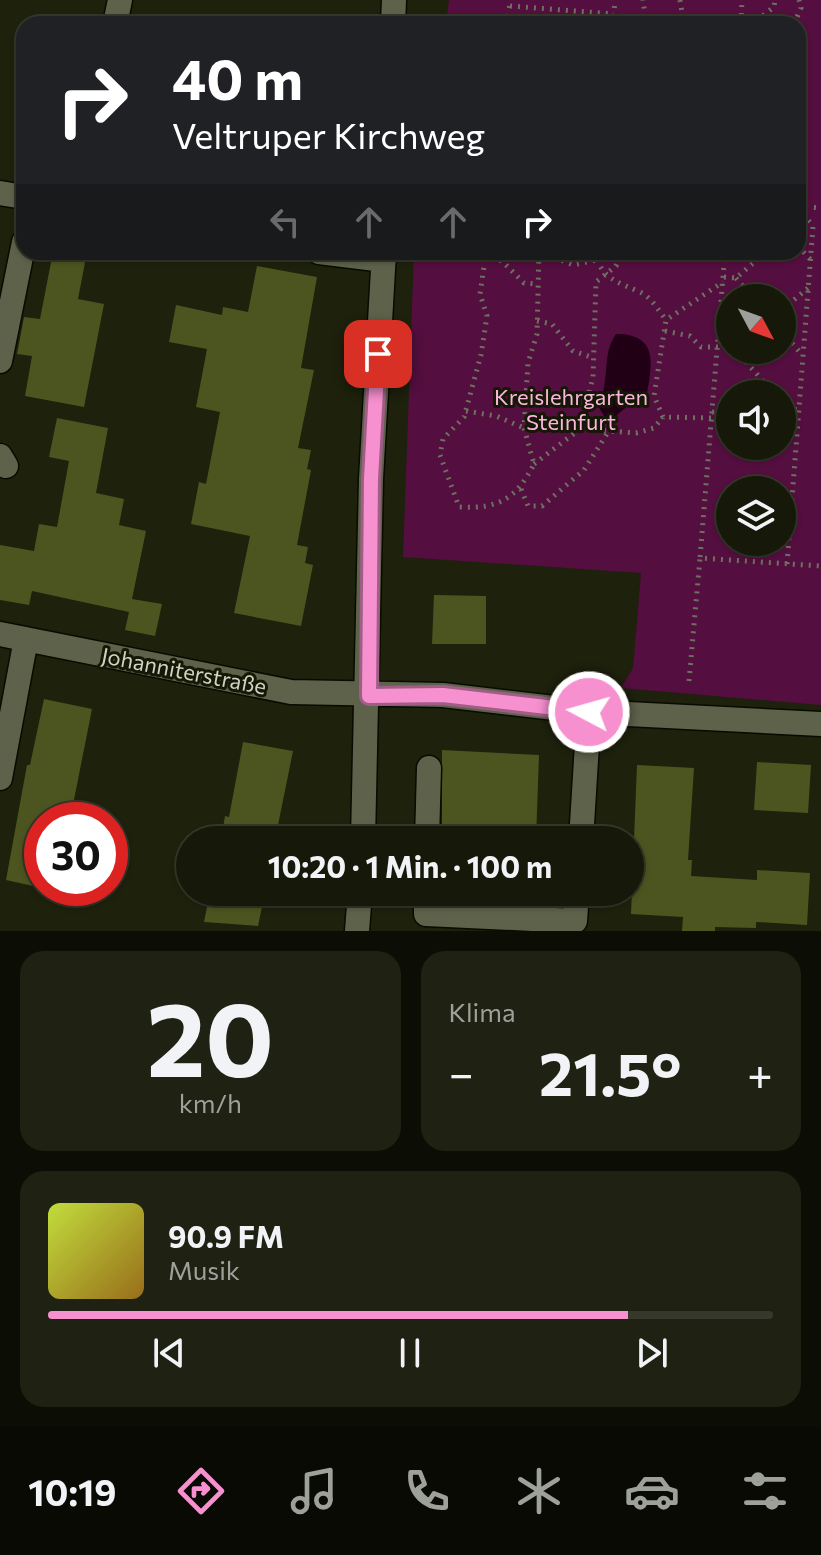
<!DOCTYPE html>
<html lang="de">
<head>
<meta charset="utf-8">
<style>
	body { margin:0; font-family:Commissioner,sans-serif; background:#1f2212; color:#f1f3f6; height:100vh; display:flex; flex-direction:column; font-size:30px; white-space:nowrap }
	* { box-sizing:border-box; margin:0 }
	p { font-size:26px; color:#9ea09c }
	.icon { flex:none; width:44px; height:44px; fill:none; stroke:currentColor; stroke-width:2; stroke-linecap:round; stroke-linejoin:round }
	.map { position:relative; height:931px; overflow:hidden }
	.details { display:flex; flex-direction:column; gap:20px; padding:20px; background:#0c0e05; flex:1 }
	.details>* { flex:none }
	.hud { position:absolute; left:16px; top:16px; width:790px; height:244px; border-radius:24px; box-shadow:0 2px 6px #0004,0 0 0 2px #35382a; background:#202124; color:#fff; overflow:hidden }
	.needle { width:52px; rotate:131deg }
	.fabs { position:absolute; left:716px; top:284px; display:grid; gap:16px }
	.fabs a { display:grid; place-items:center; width:80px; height:80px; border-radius:50%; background:#161909; box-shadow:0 2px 6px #0004,0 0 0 2px #35382a; font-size:40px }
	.speed { position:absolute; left:24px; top:802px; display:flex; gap:16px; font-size:40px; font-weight:700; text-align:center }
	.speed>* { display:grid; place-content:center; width:104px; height:104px; border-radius:50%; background:#161909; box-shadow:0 2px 6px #0004,0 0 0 2px #35382a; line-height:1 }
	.speed .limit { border:12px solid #d22; background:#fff; color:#111 }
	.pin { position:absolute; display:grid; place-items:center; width:68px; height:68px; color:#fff; margin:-34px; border-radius:16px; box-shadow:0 4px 12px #0006 }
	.me { position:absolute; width:88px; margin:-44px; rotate:276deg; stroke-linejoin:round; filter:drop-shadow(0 0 6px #0008) }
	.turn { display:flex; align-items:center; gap:28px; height:168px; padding:0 24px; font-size:36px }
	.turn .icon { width:104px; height:104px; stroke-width:2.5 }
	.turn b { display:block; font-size:56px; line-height:68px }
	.lanes { display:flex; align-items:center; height:76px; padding:0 24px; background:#0003; justify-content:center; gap:40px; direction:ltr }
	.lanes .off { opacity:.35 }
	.big { font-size:60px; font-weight:700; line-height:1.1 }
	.details .card { flex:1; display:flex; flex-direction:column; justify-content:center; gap:12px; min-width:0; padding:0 28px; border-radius:24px; background:#1f2212 }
	.details .dial { align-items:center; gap:0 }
	.dial b { font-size:104px; line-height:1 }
	.song { display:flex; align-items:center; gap:24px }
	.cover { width:96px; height:96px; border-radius:12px; background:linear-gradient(135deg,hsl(70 70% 55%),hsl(40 70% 35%)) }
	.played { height:8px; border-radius:4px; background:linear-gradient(90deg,#f690cf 80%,#35382a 80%) }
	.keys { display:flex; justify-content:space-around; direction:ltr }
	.heat { display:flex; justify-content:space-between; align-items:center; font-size:44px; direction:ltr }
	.details .tiles { flex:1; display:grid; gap:20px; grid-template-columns:1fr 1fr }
	.card:last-child { grid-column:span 2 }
	.trip { position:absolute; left:176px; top:826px; width:468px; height:80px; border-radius:40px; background:#161909; box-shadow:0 2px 6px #0004,0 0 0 2px #35382a; font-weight:700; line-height:80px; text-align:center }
	.tab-bar { display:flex; height:128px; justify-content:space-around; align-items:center; background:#090a04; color:#9ea09c }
	.tab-bar .icon { width:56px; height:56px }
	.tab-bar .current { color:#f690cf }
	.tab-bar b { font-size:36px; color:#f1f3f6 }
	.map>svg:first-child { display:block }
	.green { fill:#540e3f; fill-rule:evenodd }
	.water { fill:#210016 }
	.building { fill:#4c551f }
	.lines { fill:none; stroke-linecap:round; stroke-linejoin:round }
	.minor-casing { stroke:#080b00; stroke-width:27 }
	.path { stroke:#6e7160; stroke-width:5; stroke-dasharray:2 6; stroke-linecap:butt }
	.minor { stroke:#5e624b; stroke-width:24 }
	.route-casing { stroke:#a05e87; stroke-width:20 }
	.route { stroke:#f690cf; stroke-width:14 }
	.labels { text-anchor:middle; stroke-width:6; stroke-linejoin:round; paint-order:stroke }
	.park-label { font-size:22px; fill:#fbb6de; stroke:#151804 }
	.street-label { font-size:22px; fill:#d0d3c6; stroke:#151804 }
</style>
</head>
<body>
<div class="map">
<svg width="821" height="931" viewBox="0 0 821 931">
	<rect width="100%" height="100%" fill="#1e210c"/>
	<path class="green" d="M449,0H821V705L621,688L633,668L641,573L403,557L414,252H798V24H446ZM730,298H782V350H730ZM730,394H782V446H730ZM730,490H782V542H730Z"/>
	<path class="water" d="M616,334C660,334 652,366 646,399L630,404L617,415L618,419L604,416L598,406C611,379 601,355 616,334Z"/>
	<path class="building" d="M53,252H87L78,299L104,304L84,407L25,396L32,356L17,354L24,317L40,319Z
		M257,266L317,277L301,368L314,370L298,448L311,450L307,469L311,470L297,545L308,547L305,563L313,565L301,626L234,613L250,536L191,524L199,482L206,484L220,412L196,407L207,349L169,342L176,305L222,315L223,307L248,312Z
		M57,418L108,428L96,493L124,499L119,525L146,531L132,599L162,604L155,636L125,630L129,612L32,591L29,605L0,600V545L34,551L39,524L57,527L69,461L49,457Z
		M434,595L486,596V644H432Z
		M44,699L92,709L70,820H42V888L6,880L27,765H30Z
		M243,742L293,751L275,840H221L225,816L229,817Z
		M442,750L539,755L536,840H442Z
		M757,762L811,765L808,813L754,810Z
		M637,765L694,768L688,860H692L691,876L757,880V870L810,873L807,925L756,922V928L715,927V931H682L683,917L631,914Z
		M210,892H265L258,926L204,922Z"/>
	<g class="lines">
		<g class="minor-casing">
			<path id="minor" d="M115,24L120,0
				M393,24L394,0
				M0,193L24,197
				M319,252L384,260
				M0,361L24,242
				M0,456L6,466
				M0,634L291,692L443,695L589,712L821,724
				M0,778L26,639
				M363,840L371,479L384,252
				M427,840L429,768
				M581,840L589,712
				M426,892V914L575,921L577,892
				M357,931L360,892"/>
		</g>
		<path class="path" d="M680,0L684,24
			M510,6L614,14
			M741,21H756L774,7L775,0
			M741,23L742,0
			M508,24L510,0
			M613,24L615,0
			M642,24L645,15L643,0
			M794,24L801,8L799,0
			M798,127L805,132L806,139L798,150
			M798,206L821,208
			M798,246L811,260
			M486,252L480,294L487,316L481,355L464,417L443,439L440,455L459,507C499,509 516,499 534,464L524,428L528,363L537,334L539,252
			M595,252C601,279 618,282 640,292C651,297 659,311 666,320
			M725,252L700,558L821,566
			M485,254L502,261L524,283L537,284
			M539,256L548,255L573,265L597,260
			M724,277L736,278L766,252
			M736,278L753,298
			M782,310L808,288
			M537,321L552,324L573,351L594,358
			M665,331L690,336L701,347H718
			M782,331L802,355
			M719,341L730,344
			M735,350L775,394
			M782,402L788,409L799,410
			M466,411L496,416L524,428
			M712,412L730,414
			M711,418L663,417L654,396L666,320L723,282
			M580,429L636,433L654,428L663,417
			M534,464L580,429L593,377L596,282L616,266L622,252
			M521,489L528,506H542L584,470L610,429
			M787,564L813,226L798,208
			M689,681L700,558"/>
		<use href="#minor" class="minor"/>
	</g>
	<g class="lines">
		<g class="route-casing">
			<path id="route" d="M378,354L371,479L369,696L443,695L589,712"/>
		</g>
		<use href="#route" class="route"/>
	</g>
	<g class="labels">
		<g class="park-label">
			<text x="571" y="405">Kreislehrgarten<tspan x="571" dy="25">Steinfurt</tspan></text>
		</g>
		<g class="street-label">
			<text transform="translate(184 671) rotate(11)" y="8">Johanniterstraße</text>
		</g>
	</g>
</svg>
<div class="fabs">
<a><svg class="needle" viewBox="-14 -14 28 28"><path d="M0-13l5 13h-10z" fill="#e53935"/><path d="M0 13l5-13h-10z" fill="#9ea09c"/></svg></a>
<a><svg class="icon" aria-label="sound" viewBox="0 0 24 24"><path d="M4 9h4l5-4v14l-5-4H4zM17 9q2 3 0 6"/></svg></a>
<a><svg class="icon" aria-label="layers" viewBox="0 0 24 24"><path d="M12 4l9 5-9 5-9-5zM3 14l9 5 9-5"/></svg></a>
</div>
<div class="speed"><div class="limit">30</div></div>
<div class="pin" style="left:378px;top:354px;background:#d93025"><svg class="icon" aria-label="arrive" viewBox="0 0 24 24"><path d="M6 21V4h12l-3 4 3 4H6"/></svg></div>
<svg class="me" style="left:589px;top:712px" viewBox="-20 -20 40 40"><circle r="17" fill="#f690cf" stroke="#fff" stroke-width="3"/><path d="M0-11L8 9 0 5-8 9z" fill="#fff"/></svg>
<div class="trip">10:20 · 1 Min. · 100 m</div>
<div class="hud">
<div class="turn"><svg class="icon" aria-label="right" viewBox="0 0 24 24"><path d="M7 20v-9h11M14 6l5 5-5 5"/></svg><div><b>40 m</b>Veltruper Kirchweg</div></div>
<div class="lanes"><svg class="icon off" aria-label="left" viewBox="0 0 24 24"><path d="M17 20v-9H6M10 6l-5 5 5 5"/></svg><svg class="icon off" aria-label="ahead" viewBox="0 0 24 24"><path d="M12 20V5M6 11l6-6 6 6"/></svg><svg class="icon off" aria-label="ahead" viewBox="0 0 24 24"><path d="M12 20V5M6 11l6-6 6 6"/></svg><svg class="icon" aria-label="right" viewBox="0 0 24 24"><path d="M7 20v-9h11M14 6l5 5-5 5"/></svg></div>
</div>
</div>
<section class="details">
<div class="tiles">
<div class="card dial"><b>20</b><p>km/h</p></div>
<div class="card"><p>Klima</p>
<div class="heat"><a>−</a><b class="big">21.5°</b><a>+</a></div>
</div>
<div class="card">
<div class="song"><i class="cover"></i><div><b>90.9 FM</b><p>Musik</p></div></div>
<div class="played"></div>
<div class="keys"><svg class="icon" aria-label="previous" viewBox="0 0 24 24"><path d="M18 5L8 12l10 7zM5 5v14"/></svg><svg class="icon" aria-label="pause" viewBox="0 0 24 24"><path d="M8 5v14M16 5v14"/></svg><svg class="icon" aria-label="next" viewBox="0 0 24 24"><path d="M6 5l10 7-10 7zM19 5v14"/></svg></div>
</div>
</div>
</section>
<nav class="tab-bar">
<b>10:19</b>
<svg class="icon current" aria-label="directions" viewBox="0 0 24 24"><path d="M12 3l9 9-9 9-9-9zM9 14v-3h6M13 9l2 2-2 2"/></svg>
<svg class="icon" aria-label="music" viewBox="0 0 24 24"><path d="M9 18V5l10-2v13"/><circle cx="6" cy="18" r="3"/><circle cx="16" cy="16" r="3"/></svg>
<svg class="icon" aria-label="phone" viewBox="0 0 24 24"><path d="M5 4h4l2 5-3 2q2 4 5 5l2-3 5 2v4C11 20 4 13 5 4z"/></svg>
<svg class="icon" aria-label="climate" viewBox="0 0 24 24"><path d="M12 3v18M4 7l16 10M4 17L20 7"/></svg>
<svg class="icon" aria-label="car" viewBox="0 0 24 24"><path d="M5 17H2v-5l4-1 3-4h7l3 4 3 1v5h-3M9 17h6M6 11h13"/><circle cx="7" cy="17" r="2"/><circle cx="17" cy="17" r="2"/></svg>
<svg class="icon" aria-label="filters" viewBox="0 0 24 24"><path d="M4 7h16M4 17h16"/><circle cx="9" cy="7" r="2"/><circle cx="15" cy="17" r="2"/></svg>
</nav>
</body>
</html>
